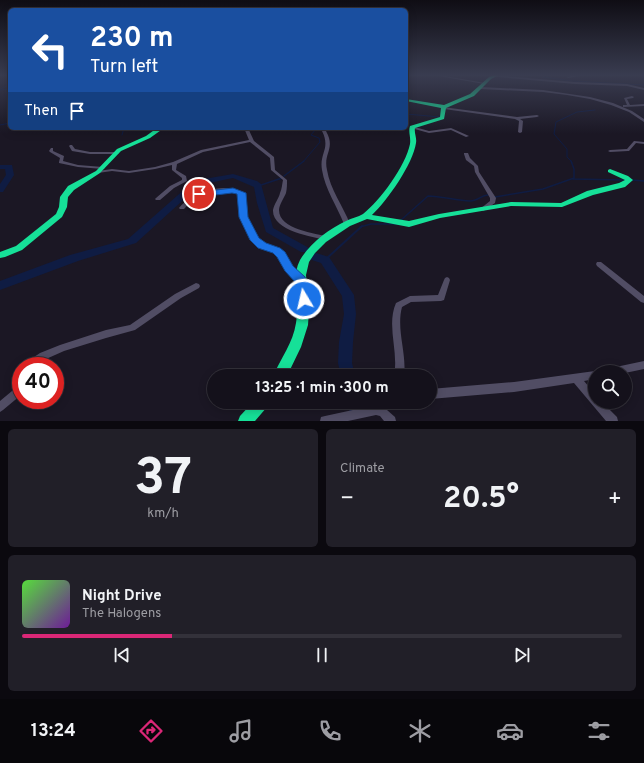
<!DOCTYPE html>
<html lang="en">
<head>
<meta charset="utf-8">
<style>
	body { margin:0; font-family:Overpass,sans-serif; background:#211f28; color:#f1f3f6; height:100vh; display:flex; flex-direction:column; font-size:15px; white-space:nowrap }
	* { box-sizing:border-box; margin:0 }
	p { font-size:13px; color:#9d9da3 }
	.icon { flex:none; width:22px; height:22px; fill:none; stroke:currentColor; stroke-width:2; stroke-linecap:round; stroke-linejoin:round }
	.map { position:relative; height:421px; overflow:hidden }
	.sheet { display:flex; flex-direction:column; gap:8px; padding:8px; background:#0b090f; flex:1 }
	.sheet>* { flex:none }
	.guide { position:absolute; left:8px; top:8px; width:400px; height:122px; border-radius:6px; box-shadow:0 2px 10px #0003,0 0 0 1px #33313a; background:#1a4fa0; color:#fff; overflow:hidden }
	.controls { position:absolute; left:588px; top:365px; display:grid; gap:8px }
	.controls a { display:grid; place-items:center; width:44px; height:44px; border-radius:50%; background:#14111b; box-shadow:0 2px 10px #0003,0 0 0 1px #33313a; font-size:20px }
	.speed { position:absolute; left:12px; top:357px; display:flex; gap:8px; font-size:20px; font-weight:700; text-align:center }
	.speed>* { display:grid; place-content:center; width:52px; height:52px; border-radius:50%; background:#14111b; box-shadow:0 2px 10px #0003,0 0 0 1px #33313a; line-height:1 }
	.speed .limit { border:6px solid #d22; background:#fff; color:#111 }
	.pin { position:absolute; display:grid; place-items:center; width:34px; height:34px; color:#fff; margin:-17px; border:2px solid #fff; border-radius:50%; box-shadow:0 1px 4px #0007 }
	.me { position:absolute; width:44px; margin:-22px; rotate:351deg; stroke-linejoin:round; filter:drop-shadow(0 0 3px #0008) }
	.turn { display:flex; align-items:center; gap:14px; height:84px; padding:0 16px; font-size:18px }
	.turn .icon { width:52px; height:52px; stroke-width:2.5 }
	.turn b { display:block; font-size:28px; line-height:34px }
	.then { display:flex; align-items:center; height:38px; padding:0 16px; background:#0003; gap:8px; font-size:15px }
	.big { font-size:30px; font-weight:700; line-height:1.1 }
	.sheet .widget { flex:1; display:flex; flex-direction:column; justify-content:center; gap:6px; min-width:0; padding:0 14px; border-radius:6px; background:#211f28 }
	.sheet .dial { align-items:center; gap:0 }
	.dial b { font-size:52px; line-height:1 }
	.song { display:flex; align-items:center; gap:12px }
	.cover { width:48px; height:48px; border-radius:6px; background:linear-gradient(135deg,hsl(110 70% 55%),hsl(280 70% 35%)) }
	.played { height:4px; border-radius:2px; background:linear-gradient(90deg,#db2777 25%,#33313a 25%) }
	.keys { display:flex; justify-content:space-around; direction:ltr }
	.heat { display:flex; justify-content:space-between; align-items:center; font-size:22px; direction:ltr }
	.sheet .tiles { flex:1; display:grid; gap:8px; grid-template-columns:1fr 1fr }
	.widget:last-child { grid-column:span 2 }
	.trip { position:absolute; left:207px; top:369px; width:230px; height:40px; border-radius:20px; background:#14111b; box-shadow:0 2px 10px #0003,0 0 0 1px #33313a; font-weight:700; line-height:40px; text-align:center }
	.menu { display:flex; height:64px; justify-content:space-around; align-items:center; background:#08070b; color:#9d9da3 }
	.menu .icon { width:28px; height:28px }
	.menu .active { color:#db2777 }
	.menu b { font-size:18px; color:#f1f3f6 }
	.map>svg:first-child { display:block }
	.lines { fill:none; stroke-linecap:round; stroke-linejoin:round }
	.stream-far2 { stroke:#0f1c43; stroke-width:1 }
	.stream-far1 { stroke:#0f1c43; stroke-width:1.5 }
	.stream { stroke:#0f1c43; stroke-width:2 }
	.river { fill:#0f1c43; fill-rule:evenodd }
	.street { fill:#514d64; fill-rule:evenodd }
	.fast { fill:#16e098; fill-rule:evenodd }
	.route { fill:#1a73e8; stroke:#114b97 }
</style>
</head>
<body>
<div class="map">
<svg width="644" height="421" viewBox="0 0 644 421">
	<rect width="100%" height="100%" fill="#1b1724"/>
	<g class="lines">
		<path class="stream-far2" d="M543,77L572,81L644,85
			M0,89L10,85
			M0,90L10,89
			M406,114L440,117
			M0,125L10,123
			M122,135L124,128
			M303,162L320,142L319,138L311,135L315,130L313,128
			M572,162L567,157V149L554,134L556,122L577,112L595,110"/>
		<path class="stream-far1" d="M284,176L304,161
			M573,179L625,180
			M632,180L644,181
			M258,186L282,178
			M495,197L543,189L574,178V169L571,161
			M400,221L428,196C442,196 457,201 470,201C478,201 481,195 488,195
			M360,227L371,224H398"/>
		<path class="stream" d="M325,260L362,226"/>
		<path class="river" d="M0,165H12L14,175L3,192H0V184L6,175L5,169H0Z
			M233,174L257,181L261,184L273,228L309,248L310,250L309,252H301L266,232L257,203L254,187L233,178L209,183L192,192L136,243L78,261L0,290V281L70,255L128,239L186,188L204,179Z
			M313,252L329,257L354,295L356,314L353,342L352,363L355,376H341L338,363L339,342L344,314L342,296L321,263L309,259L308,256L309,253Z
			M347,402H363L364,407L362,413L356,415L350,413Z"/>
		<path class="street" d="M433,75H439L485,83L484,84Z
			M486,75H495L575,82L627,84L644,88V90L627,86L575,84L487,76Z
			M578,75H585L568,78L567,77Z
			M481,87L543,90L590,97L613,103L632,111L644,119V122L629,112L611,105L590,99L567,95L543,92L480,89V88Z
			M632,96L634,97L633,98L627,99L630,105L644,104V106L623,107V105H627L624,98Z
			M443,107L517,117L537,115L539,116L537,117L520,119L523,121L522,132L520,133L518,132L519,121L515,119L444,109H443Z
			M411,126L429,131L451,128L469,136L466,137L451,130L429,133L411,128Z
			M244,128H248L254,141L274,157L275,170L287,180C287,184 287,189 286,193C284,198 279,205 279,210C279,230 316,233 329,237L330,238L329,239L327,240C313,237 272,231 273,210C274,204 279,198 280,193C282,189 282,184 283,180L271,170L270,158L250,142L203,152L177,164L176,170L186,176L187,181L174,188L160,200H156L155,199L156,198L170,186L182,180V178L172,170V165L155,169L129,173L112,171L98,173L96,172L98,171L112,169L129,171L155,167L173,162L201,150L249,140Z
			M323,130L326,131C336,149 323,153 327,170C330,189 343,206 350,224L349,225L347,226L344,224C337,206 325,189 322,170C319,153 331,149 322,131Z
			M634,141L644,142V144L636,143L629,151H628L610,152L608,151L610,150L627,149Z
			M70,145H72L75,149L90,152H117L119,153L117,154H90L72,151L69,146Z
			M51,148H53V151L64,156L63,161L78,165L103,167L105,168L103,169L78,167L59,163V162L60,158L50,152L49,151Z
			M464,153H468L470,158L478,166L479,172L496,198L495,203L485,210L483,211L480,209L490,201V198L475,172L474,166L466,160L464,154Z
			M224,188L236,190L243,192L246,217L257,239L264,244L281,250L291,266L302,278L303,280L302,282L300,283L298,282L287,270L277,254L260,246L253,241L240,217L238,194C226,189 207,191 196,198C191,201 188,205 184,209H180L179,208C192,193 205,189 224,188Z
			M597,262H601L644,296V303L641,302L597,266L596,264Z
			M447,277L449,278L450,280L444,300L441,301L411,302L402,307C396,330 407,353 404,376H394C399,351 386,326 396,303L410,296L438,295L444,280L445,278Z
			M196,283L199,284L200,286L199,288L181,298L135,330L106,338L64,351L46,359L35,366H24L25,363L40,353L60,345L106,330L130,325L175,294Z
			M644,361V369L625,373V372H607L608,369L611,368Z
			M595,371L598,372H595V379L584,381L595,394V402H602L617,417L618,421H606L574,383L514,392L430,399V389L514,382Z
			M21,384V395L3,410L0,412V401L18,386Z
			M383,402H400L398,405L387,410L395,417L396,421H384L380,416L376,415L348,421H320L321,417L325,416L376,405Z"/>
		<path class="fast" d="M494,75H499L491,79L474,96L446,108L444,119L415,128C414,133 417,138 416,143C413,164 387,201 372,215L409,221L439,214L511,202L561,203L587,191L619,183L625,180L608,172V170L610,169L628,176L633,180L625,187L593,195L562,207L511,206L440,218L409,227L367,219L350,226L326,242L315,253L309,262L306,275L309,310L308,325L301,347L287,376H273C281,358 293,343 296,323C300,303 290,279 300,260C310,243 329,229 346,221C352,218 358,217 363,214C380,201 406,165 410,144C411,137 408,132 410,126L440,117L441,108L406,101V99L444,105L470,94L489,77Z
			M157,128H164L150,138L121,151L100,173L74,190L68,197L67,207L62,217L22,250L5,257L0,258V252L16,246L56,214L59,207L60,197L68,186L96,171L117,149L146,136Z
			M253,402H269L267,407L255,421H238L240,416Z"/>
	</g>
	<linearGradient id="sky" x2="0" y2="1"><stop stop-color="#0f0d14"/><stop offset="0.56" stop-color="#393c50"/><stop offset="1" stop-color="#393c50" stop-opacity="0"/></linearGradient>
	<rect width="644" height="134" fill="url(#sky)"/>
	<path class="route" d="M233,188L246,193L248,217L259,238L266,243L280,248L285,252L293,266L305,277L310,299L308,303L304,304L299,303L295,282L285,271L277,257L273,253L258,248L250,240L239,217L237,194L232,193L199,197L195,194L199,192Z"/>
</svg>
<div class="controls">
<a><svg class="icon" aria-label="search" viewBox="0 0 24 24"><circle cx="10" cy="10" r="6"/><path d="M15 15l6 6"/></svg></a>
</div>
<div class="speed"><div class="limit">40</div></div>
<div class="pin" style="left:199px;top:194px;background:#d93025"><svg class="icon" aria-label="arrive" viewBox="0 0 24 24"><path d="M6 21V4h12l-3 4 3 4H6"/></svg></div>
<svg class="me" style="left:304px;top:299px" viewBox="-20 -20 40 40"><circle r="17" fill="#1a73e8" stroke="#fff" stroke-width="3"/><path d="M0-11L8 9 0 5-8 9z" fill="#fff"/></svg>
<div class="trip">13:25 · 1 min · 300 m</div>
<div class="guide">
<div class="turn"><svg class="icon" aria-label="left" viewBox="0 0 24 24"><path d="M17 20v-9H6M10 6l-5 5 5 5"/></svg><div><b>230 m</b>Turn left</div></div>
<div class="then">Then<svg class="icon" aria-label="arrive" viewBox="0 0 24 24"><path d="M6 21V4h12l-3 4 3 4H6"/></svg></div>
</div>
</div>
<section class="sheet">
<div class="tiles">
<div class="widget dial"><b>37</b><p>km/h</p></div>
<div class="widget"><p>Climate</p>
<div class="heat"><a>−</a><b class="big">20.5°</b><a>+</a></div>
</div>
<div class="widget">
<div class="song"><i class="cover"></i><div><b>Night Drive</b><p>The Halogens</p></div></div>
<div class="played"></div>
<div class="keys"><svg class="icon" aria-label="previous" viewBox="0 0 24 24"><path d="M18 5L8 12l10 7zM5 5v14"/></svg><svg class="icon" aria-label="pause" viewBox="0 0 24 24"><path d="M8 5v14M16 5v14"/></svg><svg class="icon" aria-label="next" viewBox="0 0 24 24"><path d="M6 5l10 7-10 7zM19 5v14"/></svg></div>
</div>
</div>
</section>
<nav class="menu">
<b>13:24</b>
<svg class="icon active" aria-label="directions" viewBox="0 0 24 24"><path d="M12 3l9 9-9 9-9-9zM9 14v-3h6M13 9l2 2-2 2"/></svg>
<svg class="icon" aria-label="music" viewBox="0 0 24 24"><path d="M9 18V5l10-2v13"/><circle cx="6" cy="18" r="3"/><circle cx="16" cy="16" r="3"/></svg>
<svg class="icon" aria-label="phone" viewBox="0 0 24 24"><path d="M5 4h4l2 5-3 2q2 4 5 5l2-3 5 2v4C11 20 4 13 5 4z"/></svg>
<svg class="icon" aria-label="climate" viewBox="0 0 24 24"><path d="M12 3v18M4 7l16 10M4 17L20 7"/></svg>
<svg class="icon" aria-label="car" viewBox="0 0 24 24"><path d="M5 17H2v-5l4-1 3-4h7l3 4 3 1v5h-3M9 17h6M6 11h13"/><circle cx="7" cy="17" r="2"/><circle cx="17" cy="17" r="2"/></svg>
<svg class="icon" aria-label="filters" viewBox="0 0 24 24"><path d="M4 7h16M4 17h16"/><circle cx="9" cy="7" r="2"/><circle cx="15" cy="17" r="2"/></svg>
</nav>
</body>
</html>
